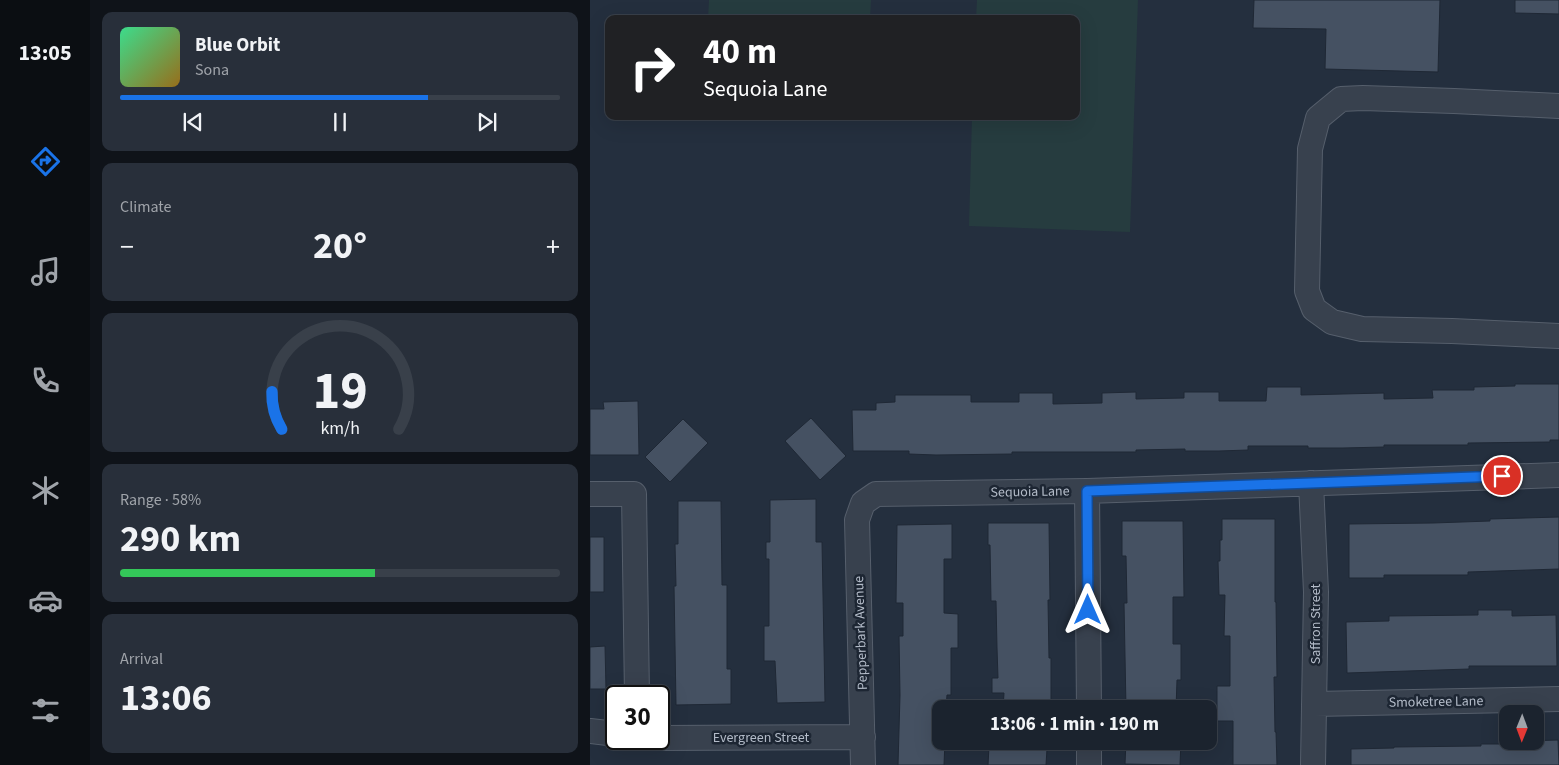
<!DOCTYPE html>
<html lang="en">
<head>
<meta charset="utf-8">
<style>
	body { margin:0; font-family:"Source Sans 3",sans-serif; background:#282f3a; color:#f1f3f6; height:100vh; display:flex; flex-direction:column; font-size:19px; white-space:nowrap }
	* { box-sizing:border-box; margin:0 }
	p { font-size:16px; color:#a0a4aa }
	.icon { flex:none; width:28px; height:28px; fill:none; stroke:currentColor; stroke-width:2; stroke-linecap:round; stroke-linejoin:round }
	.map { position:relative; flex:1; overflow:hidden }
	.details { display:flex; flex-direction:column; gap:12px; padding:12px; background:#0f1319; width:500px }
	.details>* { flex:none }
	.top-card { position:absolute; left:15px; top:15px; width:475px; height:105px; border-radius:10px; box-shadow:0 5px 20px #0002,0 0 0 1px #39404a; background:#202124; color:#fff; overflow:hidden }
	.needle { width:32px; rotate:181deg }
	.tools { position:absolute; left:909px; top:705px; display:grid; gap:10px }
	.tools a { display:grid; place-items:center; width:45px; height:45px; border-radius:10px; background:#1b232e; box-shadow:0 5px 20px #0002,0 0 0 1px #39404a; font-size:25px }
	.speed { position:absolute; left:15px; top:685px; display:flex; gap:10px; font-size:25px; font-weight:700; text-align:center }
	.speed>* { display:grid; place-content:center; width:65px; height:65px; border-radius:50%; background:#1b232e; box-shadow:0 5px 20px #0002,0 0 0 1px #39404a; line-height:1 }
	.speed .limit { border:2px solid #111; border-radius:8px; background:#fff; color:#111 }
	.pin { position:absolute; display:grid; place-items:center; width:42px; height:42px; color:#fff; margin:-21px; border:2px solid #fff; border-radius:50%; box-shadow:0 1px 5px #0007 }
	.me { position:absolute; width:55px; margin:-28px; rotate:0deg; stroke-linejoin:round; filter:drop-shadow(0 0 4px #0008) }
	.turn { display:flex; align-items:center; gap:18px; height:105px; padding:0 15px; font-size:22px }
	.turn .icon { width:65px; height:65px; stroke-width:2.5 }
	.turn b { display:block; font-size:35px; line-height:42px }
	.big { font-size:38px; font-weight:700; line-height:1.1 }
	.details .tile { flex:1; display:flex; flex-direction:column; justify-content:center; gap:8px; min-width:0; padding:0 18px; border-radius:10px; background:#282f3a }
	.details .dial { align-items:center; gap:0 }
	.dial svg { height:130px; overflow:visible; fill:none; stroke:#39404a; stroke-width:7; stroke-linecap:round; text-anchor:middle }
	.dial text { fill:#f1f3f6; stroke:none }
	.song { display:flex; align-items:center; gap:15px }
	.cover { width:60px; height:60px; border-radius:8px; background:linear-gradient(135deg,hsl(150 70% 55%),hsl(40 70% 35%)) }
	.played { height:5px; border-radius:2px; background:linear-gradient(90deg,#1a73e8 70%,#39404a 70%) }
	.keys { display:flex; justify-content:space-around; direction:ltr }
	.heat { display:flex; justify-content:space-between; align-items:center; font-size:28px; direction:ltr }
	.charge { height:8px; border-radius:4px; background:linear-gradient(90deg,#34c759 58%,#39404a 0) }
	.trip { position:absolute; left:342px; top:700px; width:285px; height:50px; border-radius:10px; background:#1b232e; box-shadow:0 5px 20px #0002,0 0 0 1px #39404a; font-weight:700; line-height:50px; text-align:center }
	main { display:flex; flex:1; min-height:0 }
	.tabs { display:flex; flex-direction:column; width:90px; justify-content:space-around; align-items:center; background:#0b0e12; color:#a0a4aa }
	.tabs .icon { width:35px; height:35px }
	.tabs .selected { color:#1a73e8 }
	.tabs b { font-size:22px; color:#f1f3f6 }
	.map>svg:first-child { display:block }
	.grass { fill:#263c3f }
	.building { fill:#455162; stroke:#1f2835 }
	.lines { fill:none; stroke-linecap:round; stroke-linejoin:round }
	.minor-casing { stroke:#565f6c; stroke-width:26 }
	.minor { stroke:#38414e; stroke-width:24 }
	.route-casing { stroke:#114b97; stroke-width:12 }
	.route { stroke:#1a73e8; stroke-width:9 }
	.labels { text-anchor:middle; stroke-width:5; stroke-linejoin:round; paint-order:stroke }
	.street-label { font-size:14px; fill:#b4bcc9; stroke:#1d2633 }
</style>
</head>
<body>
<main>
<nav class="tabs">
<b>13:05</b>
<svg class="icon selected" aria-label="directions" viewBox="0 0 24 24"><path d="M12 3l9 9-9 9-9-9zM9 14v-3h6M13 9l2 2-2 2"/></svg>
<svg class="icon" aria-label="music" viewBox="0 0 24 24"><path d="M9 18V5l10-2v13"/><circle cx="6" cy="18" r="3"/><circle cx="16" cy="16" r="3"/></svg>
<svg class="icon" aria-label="phone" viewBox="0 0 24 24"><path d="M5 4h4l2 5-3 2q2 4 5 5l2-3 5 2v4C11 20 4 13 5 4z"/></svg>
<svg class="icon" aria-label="climate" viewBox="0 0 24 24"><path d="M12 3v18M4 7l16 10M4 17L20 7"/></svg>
<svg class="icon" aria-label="car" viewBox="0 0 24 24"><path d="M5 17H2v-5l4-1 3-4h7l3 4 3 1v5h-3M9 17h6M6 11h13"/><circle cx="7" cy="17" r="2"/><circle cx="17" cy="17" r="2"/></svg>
<svg class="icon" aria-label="filters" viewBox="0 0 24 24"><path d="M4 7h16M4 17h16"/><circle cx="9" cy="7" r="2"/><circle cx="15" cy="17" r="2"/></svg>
</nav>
<section class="details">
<div class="tile">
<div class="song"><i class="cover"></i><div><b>Blue Orbit</b><p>Sona</p></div></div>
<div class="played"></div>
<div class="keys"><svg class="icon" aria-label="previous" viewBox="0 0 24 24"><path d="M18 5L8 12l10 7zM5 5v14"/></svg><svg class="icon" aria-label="pause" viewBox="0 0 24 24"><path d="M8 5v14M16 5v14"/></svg><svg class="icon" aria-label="next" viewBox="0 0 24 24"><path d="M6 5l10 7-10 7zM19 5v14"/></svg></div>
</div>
<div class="tile"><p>Climate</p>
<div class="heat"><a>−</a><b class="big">20°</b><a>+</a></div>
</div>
<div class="tile dial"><svg viewBox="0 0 100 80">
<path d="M14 69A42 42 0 1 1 86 69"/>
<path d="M14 69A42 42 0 0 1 8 46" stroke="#1a73e8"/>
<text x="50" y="56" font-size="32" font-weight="700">19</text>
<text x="50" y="72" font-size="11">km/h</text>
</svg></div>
<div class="tile"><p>Range · 58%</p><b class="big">290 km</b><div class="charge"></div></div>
<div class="tile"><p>Arrival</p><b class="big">13:06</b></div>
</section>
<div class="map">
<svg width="969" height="765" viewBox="0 0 969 765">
	<rect width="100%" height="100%" fill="#242f3e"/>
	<path class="grass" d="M119,0H281L280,19H118Z
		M387,0H548L540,232L379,226L382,116H486V19H386Z"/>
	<path class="building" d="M664,0H850L848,72L735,69L736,29L663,28Z
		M925,0H969V14L925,13Z
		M925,384H969V440H960V442L878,443V445H794V447L753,448H718V446H658V450L629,451H595V449L546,450V452H422V454L346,455L319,454V451H263L262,410H286V403L305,402V395H381V402H429V393H463V404L512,403V393L546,392V399L594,398V392H629V401H676L677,387H711V395L794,393V399L843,398L842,390H884V387L925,386Z
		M48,401L49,455H0V409H14L13,402Z
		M221,418L256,456L230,480L195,441Z
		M93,419L118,443L80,482L55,457Z
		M226,499V542H232L235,702L187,703L185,661H174V626H179V559H176V542H180V500Z
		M88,501H131L132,585H137V669H141V704L86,705L84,586H86L85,544H88Z
		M969,517V569L878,572V575H794V578H759V524L843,523L900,521V519Z
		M632,519H685V602H686L687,677H684L685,732H686L687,765H643V721H627V686H640V636H634L635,595H629L628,561H630V540H632Z
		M532,521H593L594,597H583V644H591V680H587L586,709H536L534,603H537L536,556H532Z
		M398,523H459L460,600H458L459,658H461V709H413L414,693H402V678H408L407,648L406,601H401L400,545H398Z
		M362,524V559H354V613L368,614V648H361V695H357L356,709H351V741H355L354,765H308L310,695L309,636H313V603H306L307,525Z
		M0,537H14V592H0Z
		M888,610H922V616L966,615L967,666H879V669L757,673L756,622L799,621V616L888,615Z
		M15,646L16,689H0V647Z
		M968,740L969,765H761V749L804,748V747L891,746V744H934L933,741Z
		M536,741H591L590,765L535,764Z
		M399,746L457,749L456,765H398Z"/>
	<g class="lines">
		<g class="minor-casing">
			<path id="minor" d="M969,106L864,101L773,98L751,99L728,118L720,149L717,291L724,309L742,322L772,329L862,331L969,336
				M721,483L726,592L723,765
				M497,491L499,709
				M0,494H44L47,696
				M724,704L969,699
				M0,731L26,734
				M69,738L273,737
				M273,765L267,520L273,503L286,494L497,491L969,475
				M499,765V741"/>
		</g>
		<use href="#minor" class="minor"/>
	</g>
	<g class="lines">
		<g class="route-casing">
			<path id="route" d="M498,610L497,491L912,476"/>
		</g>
		<use href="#route" class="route"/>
	</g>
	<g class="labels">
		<g class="street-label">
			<text transform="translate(440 491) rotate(-1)" y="5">Sequoia Lane</text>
			<text transform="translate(725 624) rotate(-90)" y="5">Saffron Street</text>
			<text transform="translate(270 633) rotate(-92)" y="5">Pepperbark Avenue</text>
			<text transform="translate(846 701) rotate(-1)" y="5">Smoketree Lane</text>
			<text x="171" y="742">Evergreen Street</text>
		</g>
	</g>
</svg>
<div class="tools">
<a><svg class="needle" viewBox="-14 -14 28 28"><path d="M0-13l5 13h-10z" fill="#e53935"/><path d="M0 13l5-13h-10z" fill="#a0a4aa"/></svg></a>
</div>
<div class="speed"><div class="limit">30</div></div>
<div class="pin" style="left:912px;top:476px;background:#d93025"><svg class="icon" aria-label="arrive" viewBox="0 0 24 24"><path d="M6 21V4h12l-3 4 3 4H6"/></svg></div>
<svg class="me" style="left:498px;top:610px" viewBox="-20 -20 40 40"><path d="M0-17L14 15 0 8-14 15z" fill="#1a73e8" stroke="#fff" stroke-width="4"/></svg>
<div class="trip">13:06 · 1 min · 190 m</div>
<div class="top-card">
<div class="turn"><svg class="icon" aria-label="right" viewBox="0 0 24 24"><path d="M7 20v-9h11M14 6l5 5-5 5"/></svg><div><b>40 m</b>Sequoia Lane</div></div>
</div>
</div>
</main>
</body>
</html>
